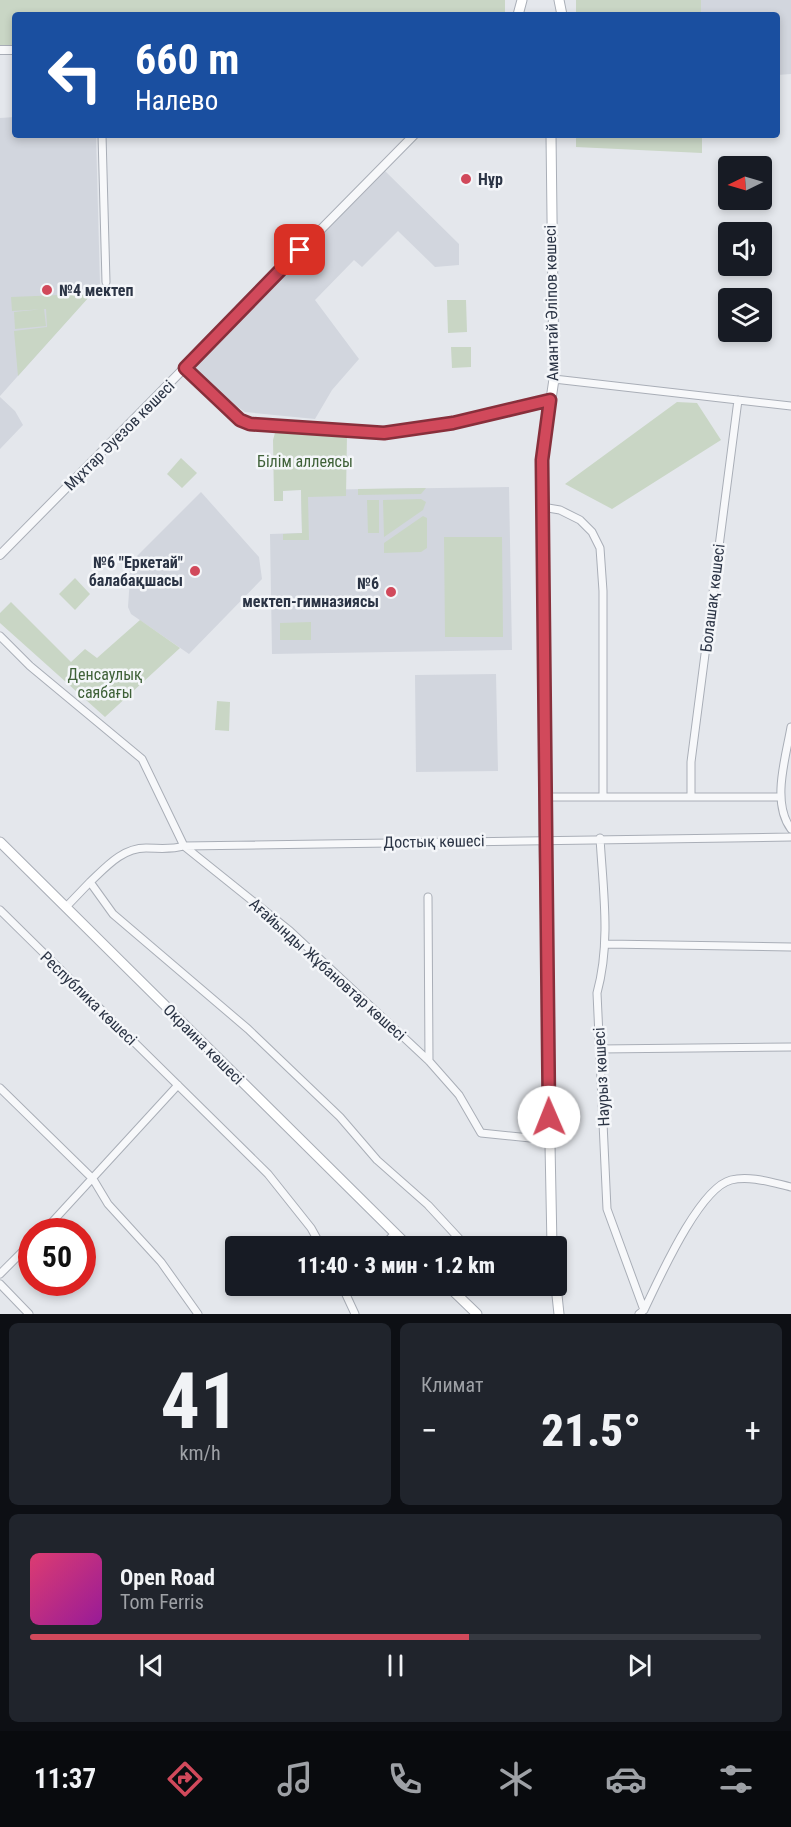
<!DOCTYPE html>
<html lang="ru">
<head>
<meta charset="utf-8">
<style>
	body { margin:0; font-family:"Roboto Condensed",sans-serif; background:#20242c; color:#f1f3f6; height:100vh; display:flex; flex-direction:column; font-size:22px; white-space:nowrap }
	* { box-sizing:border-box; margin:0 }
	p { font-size:20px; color:#9ea1a6 }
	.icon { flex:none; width:33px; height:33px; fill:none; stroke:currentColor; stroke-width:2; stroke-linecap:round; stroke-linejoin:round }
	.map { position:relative; height:1314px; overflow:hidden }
	.panel { display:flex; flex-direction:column; gap:9px; padding:9px; background:#0d0f14; flex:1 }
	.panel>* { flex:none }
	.top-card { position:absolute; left:12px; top:12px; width:768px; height:126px; border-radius:6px; box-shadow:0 3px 9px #0003; background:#1a4fa0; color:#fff; overflow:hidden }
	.needle { width:39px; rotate:265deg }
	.tools { position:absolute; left:718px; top:156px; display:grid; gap:12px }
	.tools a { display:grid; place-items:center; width:54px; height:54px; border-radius:6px; background:#171b24; box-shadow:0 3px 9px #0003; font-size:30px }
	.speed { position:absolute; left:18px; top:1218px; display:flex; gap:12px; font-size:30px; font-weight:700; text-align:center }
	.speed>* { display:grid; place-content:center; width:78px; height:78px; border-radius:50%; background:#171b24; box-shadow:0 3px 9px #0003; line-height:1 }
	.speed .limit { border:9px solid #d22; background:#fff; color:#111 }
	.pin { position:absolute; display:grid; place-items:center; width:51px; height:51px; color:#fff; margin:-26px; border-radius:12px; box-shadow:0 3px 9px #0006 }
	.me { position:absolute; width:66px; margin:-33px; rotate:359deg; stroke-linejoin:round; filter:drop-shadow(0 0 4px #0008) }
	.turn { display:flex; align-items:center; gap:21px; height:126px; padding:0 24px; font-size:27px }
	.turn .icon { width:78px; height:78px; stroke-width:2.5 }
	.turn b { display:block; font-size:42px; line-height:51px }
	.big { font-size:45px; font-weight:800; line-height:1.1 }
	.panel .tile { flex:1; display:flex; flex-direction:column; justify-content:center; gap:9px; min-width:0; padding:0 21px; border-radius:9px; background:#20242c }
	.panel .dial { align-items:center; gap:0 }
	.dial b { font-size:78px; line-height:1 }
	.song { display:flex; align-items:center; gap:18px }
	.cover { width:72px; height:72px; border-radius:9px; background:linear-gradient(135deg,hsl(340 70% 55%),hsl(300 70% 35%)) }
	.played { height:6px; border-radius:3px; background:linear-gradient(90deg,#d1495b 60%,#363941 60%) }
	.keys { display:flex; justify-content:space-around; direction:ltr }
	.heat { display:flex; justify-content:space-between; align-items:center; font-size:33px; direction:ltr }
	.panel .tiles { flex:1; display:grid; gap:9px; grid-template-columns:1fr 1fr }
	.tile:last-child { grid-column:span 2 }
	.trip { position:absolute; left:225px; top:1236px; width:342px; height:60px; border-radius:6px; background:#171b24; box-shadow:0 3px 9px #0003; font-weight:800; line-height:60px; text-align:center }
	.menu { display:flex; height:96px; justify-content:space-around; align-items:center; background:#090b0e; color:#9ea1a6 }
	.menu .icon { width:42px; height:42px }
	.menu .active { color:#d1495b }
	.menu b { font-size:27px; color:#f1f3f6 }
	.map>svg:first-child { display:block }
	.built { fill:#d2d6de }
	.green { fill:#c9d6c5 }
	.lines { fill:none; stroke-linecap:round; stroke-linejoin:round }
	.minor-casing { stroke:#a9aeb7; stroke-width:9 }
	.tertiary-casing { stroke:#a9aeb7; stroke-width:10 }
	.secondary-casing { stroke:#a9aeb7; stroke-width:11 }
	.minor { stroke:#f7f8fa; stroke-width:7 }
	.tertiary { stroke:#f7f8fa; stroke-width:8 }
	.secondary { stroke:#fff; stroke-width:9 }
	.route-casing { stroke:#882f3b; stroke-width:15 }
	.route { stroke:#d1495b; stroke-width:10 }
	.poi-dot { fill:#d1495b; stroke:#f4f6f9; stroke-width:2 }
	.labels { text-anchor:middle; stroke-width:5; stroke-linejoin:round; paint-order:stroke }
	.poi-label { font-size:16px; font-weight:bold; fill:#2b3445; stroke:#f4f6f9; text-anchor:start }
	.street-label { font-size:16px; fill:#2b3445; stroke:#f4f6f9 }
	.park-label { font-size:16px; fill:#3f6138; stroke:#f4f6f9 }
</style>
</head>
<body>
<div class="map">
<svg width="791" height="1314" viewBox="0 0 791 1314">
	<rect width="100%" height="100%" fill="#e4e7ec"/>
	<path class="built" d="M701,0H791V74L777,75V15H701Z
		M15,117V135H96L100,284L0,396V118Z
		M384,170L459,244V265L435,267L398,231L362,267L354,260L315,300L359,359L332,390L315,419L245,412L228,400L193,369Z
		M0,397L15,411L23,425L0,449Z
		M509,487L512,650L272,654L270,534L302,533L301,490Z
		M201,492L259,557L262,579L189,654L131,614L128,607L131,562Z
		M496,674L498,771L416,772L415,675Z"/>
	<path class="green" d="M0,0H505V15H15V45H0Z
		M576,0H701V15H576Z
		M576,135H702V153L576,147Z
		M85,294L89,297L18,376L14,331L47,327L46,309L12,311L11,297Z
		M466,300L467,332L448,333L447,300Z
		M44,309L46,326L15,329L14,312Z
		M451,347H471V367L452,368Z
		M677,402L697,403L721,440L612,509L565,484Z
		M276,429L347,435L346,496L308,497L309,540H283V534L302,533L301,490L283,491V501H274L273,440Z
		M181,458L197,473L182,488L167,474Z
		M426,488L421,494L358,495V489Z
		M421,499L426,502L423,510L384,537L383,500Z
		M367,500H379V533H368Z
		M423,516L427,518V548L421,552L384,553V543Z
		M444,537H502L503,637H445Z
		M75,578L90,594L75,610L59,594Z
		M11,602L71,662L85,649L97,658L140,620L180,648L105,717L0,623V613Z
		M311,622V640H280V623Z
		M217,701L230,702L229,731L215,730Z"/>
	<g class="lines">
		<g class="minor-casing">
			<path id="minor" d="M102,135L106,282
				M185,368L232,412L250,424L384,433L453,423L551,400
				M554,379L791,406
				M542,507L560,510L580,520L592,532L600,548L603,591V797
				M0,636L30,666L142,759L184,846L290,931L429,1061L459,1095L481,1133L550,1140
				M791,727C786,757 771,802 791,829
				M544,797H780
				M691,797V762L738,400
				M600,838C603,890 611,942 597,993L607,1209L644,1310
				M90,882C106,867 122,848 146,848C159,848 170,850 184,846L791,837
				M428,897L429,1061
				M66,907L90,882L113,914L248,1029L340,1117L377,1160L428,1205L466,1246
				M0,910L268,1174L311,1228L321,1246
				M606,944L791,947
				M600,1049L791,1047
				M0,1088L93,1179L108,1204L161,1262L198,1314
				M43,1232L178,1085
				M383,1246L395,1233
				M0,1274L32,1242
				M0,1284L29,1314
				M342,1286L355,1314
				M639,1314L644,1310C659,1279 699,1188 731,1180C750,1175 773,1183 791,1187"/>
		</g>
		<g class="tertiary-casing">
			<path id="tertiary" d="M0,50H15
				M0,555L414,135"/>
		</g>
		<g class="secondary-casing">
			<path id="secondary" d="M559,0L562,15
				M518,15L522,0
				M551,135L554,379L542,460L544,839L552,1246
				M0,842L408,1246
				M448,1286L477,1314
				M556,1286L559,1314"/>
		</g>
		<use href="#minor" class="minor"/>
		<use href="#tertiary" class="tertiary"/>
		<use href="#secondary" class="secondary"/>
	</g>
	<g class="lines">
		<g class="route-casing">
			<path id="route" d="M300,250L185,368L240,420L250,424L384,433L453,423L550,400L542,460L549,1117"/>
		</g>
		<use href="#route" class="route"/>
	</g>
	<g class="poi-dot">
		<circle cx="466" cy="179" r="6"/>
		<circle cx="47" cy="290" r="6"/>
		<circle cx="195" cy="571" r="6"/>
		<circle cx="391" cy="592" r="6"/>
	</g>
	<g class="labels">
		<g class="poi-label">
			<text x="478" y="185">Нұр</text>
			<text x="59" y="296">№4 мектеп</text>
			<text x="183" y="568" text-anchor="end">№6 "Еркетай"<tspan x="183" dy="18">балабақшасы</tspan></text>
			<text x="379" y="589" text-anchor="end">№6<tspan x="379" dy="18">мектеп-гимназиясы</tspan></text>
		</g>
		<g class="street-label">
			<text transform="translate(551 303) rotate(-91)" y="6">Амантай Әліпов көшесі</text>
			<text transform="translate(119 435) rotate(-45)" y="6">Мұхтар Әуезов көшесі</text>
			<text transform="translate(712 598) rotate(-83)" y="6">Болашақ көшесі</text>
			<text transform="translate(434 841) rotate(-1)" y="6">Достық көшесі</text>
			<text transform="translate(328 969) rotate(42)" y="6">Ағайынды Жұбановтар көшесі</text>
			<text transform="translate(89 998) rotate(44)" y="6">Республика көшесі</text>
			<text transform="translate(204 1044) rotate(45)" y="6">Окраина көшесі</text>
			<text transform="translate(601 1077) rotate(-93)" y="6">Наурыз көшесі</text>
		</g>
		<g class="park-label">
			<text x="305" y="467">Білім аллеясы</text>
			<text x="105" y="680">Денсаулық<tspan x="105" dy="18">саябағы</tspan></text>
		</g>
	</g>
</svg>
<div class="tools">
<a><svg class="needle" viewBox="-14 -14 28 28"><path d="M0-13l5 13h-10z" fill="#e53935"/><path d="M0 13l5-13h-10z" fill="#9ea1a6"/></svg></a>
<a><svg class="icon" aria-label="sound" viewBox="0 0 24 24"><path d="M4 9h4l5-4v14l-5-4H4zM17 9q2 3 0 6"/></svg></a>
<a><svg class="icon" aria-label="layers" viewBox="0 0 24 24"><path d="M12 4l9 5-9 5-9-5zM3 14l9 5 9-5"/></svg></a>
</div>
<div class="speed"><div class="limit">50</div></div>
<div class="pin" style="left:300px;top:250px;background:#d93025"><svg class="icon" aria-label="arrive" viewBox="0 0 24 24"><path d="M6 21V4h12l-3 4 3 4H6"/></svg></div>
<svg class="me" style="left:549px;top:1117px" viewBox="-20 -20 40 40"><circle r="19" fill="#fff"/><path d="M0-13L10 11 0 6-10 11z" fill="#d1495b"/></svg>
<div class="trip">11:40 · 3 мин · 1.2 km</div>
<div class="top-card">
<div class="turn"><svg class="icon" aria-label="left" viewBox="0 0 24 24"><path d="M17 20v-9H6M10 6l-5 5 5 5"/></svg><div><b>660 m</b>Налево</div></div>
</div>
</div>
<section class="panel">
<div class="tiles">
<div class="tile dial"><b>41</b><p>km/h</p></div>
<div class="tile"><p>Климат</p>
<div class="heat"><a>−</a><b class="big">21.5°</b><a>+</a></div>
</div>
<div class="tile">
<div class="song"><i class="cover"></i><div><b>Open Road</b><p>Tom Ferris</p></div></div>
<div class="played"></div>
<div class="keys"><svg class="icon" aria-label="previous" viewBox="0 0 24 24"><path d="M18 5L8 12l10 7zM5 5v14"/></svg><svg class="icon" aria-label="pause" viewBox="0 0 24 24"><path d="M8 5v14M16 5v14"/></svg><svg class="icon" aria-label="next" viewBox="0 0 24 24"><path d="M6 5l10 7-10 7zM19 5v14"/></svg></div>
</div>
</div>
</section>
<nav class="menu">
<b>11:37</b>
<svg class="icon active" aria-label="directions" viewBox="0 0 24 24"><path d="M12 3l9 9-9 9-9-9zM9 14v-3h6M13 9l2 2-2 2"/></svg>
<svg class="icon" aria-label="music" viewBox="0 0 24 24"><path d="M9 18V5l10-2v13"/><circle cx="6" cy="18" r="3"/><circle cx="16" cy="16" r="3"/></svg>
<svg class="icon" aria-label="phone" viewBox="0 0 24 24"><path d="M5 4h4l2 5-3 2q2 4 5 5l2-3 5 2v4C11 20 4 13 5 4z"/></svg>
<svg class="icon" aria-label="climate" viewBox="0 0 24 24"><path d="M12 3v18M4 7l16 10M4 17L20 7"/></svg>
<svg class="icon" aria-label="car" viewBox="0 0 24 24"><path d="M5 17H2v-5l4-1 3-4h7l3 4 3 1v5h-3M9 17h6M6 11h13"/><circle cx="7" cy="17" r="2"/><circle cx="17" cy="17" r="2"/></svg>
<svg class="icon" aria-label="filters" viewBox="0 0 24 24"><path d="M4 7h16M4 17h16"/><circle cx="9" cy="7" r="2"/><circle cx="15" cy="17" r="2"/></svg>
</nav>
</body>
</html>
